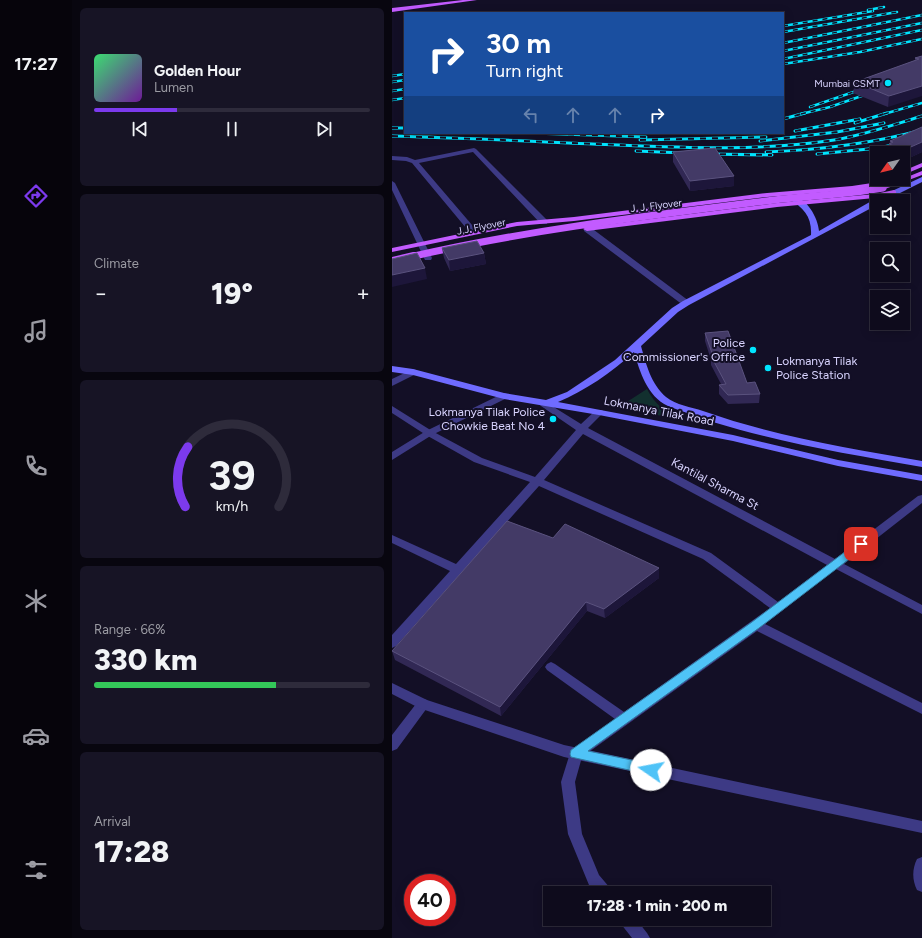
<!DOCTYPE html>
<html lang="en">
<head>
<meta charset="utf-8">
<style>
	body { margin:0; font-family:Figtree,sans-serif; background:#171425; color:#f1f3f6; height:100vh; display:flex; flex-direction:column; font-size:15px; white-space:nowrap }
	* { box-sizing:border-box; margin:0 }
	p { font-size:13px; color:#9b9ba3 }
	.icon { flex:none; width:22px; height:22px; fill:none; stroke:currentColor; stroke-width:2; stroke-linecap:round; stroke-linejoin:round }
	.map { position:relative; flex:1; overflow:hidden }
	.side { display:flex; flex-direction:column; gap:8px; padding:8px; background:#08060f; width:320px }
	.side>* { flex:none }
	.hud { position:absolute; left:12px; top:12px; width:380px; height:122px; border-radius:0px; box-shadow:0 2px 10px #0003,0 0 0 1px #2e2b3b; background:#1a4fa0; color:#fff; overflow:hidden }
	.needle { width:26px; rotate:236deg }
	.controls { position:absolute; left:478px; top:146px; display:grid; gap:8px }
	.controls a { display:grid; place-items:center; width:40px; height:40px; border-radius:0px; background:#0e0b1c; box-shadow:0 2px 10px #0003,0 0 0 1px #2e2b3b; font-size:20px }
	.speed { position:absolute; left:12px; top:874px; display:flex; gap:8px; font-size:20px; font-weight:700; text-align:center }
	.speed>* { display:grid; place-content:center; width:52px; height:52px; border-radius:50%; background:#0e0b1c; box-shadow:0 2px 10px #0003,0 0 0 1px #2e2b3b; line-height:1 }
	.speed .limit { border:6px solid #d22; background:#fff; color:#111 }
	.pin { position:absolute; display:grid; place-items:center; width:34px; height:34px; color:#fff; margin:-17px; border-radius:8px; box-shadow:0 2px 6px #0006 }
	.me { position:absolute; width:44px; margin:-22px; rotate:282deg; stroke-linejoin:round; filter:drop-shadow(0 0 3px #0008) }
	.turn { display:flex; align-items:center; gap:14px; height:84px; padding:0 16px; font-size:18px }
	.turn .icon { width:52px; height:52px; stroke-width:2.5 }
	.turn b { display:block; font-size:28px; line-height:34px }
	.lanes { display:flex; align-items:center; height:38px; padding:0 16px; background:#0003; justify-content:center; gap:20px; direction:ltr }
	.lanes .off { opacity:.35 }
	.big { font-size:30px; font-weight:800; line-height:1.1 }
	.side .widget { flex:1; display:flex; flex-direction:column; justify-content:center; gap:6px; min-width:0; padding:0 14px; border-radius:6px; background:#171425 }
	.side .dial { align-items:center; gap:0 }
	.dial svg { height:104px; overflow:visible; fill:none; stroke:#2e2b3b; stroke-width:7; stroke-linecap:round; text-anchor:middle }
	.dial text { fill:#f1f3f6; stroke:none }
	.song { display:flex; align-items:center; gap:12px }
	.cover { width:48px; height:48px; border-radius:6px; background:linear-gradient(135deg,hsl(140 70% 55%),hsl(280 70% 35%)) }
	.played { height:4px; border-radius:2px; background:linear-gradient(90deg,#7c3aed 30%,#2e2b3b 30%) }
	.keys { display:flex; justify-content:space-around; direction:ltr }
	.heat { display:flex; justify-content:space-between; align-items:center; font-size:22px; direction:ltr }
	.charge { height:6px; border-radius:3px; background:linear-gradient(90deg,#34c759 66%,#2e2b3b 0) }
	.trip { position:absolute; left:151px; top:886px; width:228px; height:40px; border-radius:0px; background:#0e0b1c; box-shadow:0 2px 10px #0003,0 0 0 1px #2e2b3b; font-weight:800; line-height:40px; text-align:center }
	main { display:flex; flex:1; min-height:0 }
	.tab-bar { display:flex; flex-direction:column; width:72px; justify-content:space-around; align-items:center; background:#06040b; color:#9b9ba3 }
	.tab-bar .icon { width:28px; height:28px }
	.tab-bar .on { color:#7c3aed }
	.tab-bar b { font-size:18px; color:#f1f3f6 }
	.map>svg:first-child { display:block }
	.green { fill:#12302f }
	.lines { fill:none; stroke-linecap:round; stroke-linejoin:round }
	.minor { fill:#3d3a85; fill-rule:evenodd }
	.tertiary { fill:#3d3a85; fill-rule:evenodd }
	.secondary { fill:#6f6bff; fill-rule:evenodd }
	.primary { fill:#c25bff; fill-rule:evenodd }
	.rail-far1-casing { stroke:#00e5ff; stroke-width:2.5 }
	.rail-casing { stroke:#00e5ff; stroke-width:3 }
	.rail-far1 { stroke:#130f26; stroke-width:1.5; stroke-dasharray:5; stroke-linecap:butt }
	.rail { stroke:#130f26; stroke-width:2; stroke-dasharray:6; stroke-linecap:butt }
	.primary-bridge-far1 { stroke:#c25bff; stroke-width:7 }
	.primary-bridge { stroke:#c25bff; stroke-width:8 }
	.wall { fill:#312854 }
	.shaded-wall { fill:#1d163a }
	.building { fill:#433a66; stroke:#5a527e }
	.route { fill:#4fc3f7; stroke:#337fa1 }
	.poi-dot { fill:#00e5ff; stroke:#130f26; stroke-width:1.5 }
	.labels { text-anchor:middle; stroke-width:4; stroke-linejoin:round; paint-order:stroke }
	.far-poi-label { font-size:10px; fill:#d9d4ff; stroke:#130f26; text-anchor:end }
	.far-street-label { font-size:10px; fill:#d9d4ff; stroke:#130f26 }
	.poi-label { font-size:12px; fill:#d9d4ff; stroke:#130f26; text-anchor:end }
	.street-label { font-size:12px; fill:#d9d4ff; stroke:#130f26 }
</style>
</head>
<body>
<main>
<nav class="tab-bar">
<b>17:27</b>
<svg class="icon on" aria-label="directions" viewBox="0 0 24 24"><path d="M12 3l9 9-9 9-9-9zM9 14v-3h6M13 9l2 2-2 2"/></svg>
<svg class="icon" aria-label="music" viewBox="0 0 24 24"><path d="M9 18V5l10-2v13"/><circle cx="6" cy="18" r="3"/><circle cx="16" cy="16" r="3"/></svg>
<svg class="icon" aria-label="phone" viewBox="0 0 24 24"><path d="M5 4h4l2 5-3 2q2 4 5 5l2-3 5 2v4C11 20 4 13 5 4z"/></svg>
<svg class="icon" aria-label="climate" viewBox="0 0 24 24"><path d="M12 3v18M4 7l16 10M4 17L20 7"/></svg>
<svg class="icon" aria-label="car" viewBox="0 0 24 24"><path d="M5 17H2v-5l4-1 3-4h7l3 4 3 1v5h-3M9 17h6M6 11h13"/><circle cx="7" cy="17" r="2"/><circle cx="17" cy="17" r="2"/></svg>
<svg class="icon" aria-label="filters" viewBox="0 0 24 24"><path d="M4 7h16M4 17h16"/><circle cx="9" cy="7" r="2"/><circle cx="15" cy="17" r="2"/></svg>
</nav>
<section class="side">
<div class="widget">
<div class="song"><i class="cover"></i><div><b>Golden Hour</b><p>Lumen</p></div></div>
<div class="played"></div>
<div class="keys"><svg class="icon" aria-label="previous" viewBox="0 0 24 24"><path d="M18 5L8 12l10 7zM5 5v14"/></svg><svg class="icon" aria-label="pause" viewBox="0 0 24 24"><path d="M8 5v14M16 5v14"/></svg><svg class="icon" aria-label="next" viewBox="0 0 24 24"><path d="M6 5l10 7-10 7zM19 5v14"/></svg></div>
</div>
<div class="widget"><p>Climate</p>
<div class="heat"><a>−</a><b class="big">19°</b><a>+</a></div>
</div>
<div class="widget dial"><svg viewBox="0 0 100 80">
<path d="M14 69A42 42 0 1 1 86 69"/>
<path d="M14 69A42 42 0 0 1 16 23" stroke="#7c3aed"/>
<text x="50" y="56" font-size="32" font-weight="700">39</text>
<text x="50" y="72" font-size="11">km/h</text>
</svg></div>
<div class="widget"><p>Range · 66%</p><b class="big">330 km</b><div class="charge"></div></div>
<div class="widget"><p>Arrival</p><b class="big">17:28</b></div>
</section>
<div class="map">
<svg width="530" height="938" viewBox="0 0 530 938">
	<rect width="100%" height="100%" fill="#130f26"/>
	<path class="green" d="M255,389C263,405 274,412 289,420L227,407Z"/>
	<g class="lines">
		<path class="minor" d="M82,148L84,149L155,220V224H149L81,152L27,163L86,232L82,234H79L20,163L14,161L0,160V156L15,157L23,160Z
			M0,181L3,183L40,258L39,260H33L32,258L0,190Z
			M192,227H198L297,301L298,303L297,305H291L192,231Z
			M21,369L24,370L25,372L24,374L0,386V379Z
			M152,401L189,424L204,410H210L212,412L196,428L443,559L526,496L530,495V503L452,564L530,605V614L444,569L373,624L530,703V714L365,631L190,757L183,782L190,834L207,875L218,888L220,893H204L197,885L176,834L169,782L179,750L223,719L155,670L153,667L155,664L159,662L163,664L232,712L378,608L311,559L147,486L4,646L0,648V635L58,571L0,543V535L64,564L138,482L82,462L34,435L0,413V406L40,431L90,458L143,477L184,430L149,406L147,404L149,402ZM191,434L435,565L386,602L319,553L152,480Z
			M31,699L35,700L37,704L35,708L5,749L0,751V735L27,700Z
			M530,857V892L525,890C520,880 520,869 525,859Z
			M227,919H244L255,933L258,938H240L229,924Z"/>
		<path class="tertiary" d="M112,393L115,394L117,396L115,398L40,435L0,460V452L34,431Z
			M0,683L35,700L172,745L530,821V833L172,757L27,708L0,694Z"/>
		<path class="secondary" d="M530,177V182L492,201H485V205L297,305L286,312L249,346C254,364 259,384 274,397C284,405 299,407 311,411C382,436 456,448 530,461V467C444,452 357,438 276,406C255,396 248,372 242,352C220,372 193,391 166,402L341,435L446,460L530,475V481L446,466L341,441L207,415L112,399L21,375L0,372V366L21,369L112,393L154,400L175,392L223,360L280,308L291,301L419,235C420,217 412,208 397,199V197C413,194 426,217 427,231L483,199Z"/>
		<path class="primary" d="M71,0H85L0,12V8Z
			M530,163V167L511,175V171Z
			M530,171V175L493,189L488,188Z
			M491,179H501L483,186L460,190L375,197L182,221L125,226L0,252V248L125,222L182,217L375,193L460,186L480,183Z
			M502,190L504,191V193L483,198L385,207L195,231L191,229L195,227L385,203L483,194Z"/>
		<g class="rail-far1-casing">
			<path id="rail-far1" d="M476,10L492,7
				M391,26L481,11
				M391,32L505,12
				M391,43L530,15
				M391,51L530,23
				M391,59L530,30
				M391,64L468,52L530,39
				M0,76L13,74
				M0,82L13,80
				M0,91L13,89
				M0,100L13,98
				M418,107L473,88
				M409,114L438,107L481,92
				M492,114L530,103"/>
		</g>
		<g class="rail-casing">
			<path id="rail" d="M391,119L413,113
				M463,123L495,113
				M0,128H13
				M403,131L468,119
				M140,133L254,137
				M0,136C76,138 152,142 227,145C299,148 371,151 442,140C472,135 501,125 530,116
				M248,140L374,137
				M368,141L445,132L492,123
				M244,151L292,153
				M374,152C427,150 479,144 530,130
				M316,154L380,155
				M425,154L487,148L530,138"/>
		</g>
		<use href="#rail-far1" class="rail-far1"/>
		<use href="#rail" class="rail"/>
		<path class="primary-bridge-far1" d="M18,257C135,230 254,216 374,201C413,196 452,195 491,188"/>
		<path class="primary-bridge" d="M0,261L22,256"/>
	</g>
	<path class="wall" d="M530,56L496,107L461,93L463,82L523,61V58Z
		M498,141L530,152L511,161V153H496Z
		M281,152L342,176V186L298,191L281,162Z
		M50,248L92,253L94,264L58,271L52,258Z
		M313,333L355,383L368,394L367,403L336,404L327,394V385L329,384L319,365V360L313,341Z
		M161,538L267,568V578L213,618L195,611L109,716L3,660L0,651Z"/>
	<path class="shaded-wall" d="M530,86V96L496,107L497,96Z
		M530,142V152L511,161L512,150Z
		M342,176V186L298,191V181Z
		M92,253L94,264L58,271L57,260Z
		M33,268L35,279L0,287V275Z
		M267,568V578L213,618L212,609Z
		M194,602L195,611L109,716L108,707Z"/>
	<path class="building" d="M530,56V86L497,96L463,82L527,59L523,58Z
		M530,127V142L512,150L497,144L501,142L498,141Z
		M323,148L342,176L298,181L281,152Z
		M85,241L92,253L57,260L50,248Z
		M25,253L33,268L0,275V259Z
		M336,331L355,383L363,382L368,394L336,395L327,385L334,384L319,356H321L313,333Z
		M115,521L161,538L173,524L267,568L212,609L194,602L108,707L0,651Z"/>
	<path class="route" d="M469,541L474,544L473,547L367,628L196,751L259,764L263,766L265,770L263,773L259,775L179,757L178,754L179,750L360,622L466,542Z"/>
	<g class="poi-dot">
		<circle cx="496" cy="83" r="4"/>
		<circle cx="361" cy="350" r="4"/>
		<circle cx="376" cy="368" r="4"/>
		<circle cx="161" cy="419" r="4"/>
	</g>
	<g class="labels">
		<g class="far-poi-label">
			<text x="488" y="87">Mumbai CSMT</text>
		</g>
		<g class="far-street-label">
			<text transform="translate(264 205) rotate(-7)" y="4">J. J. Flyover</text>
			<text transform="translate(89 226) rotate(-11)" y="4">J.J. Flyover</text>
		</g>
		<g class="poi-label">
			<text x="353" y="347">Police<tspan x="353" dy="14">Commissioner's Office</tspan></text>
			<text x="384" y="365" text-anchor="start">Lokmanya Tilak<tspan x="384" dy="14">Police Station</tspan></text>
			<text x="153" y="416">Lokmanya Tilak Police<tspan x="153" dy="14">Chowkie Beat No 4</tspan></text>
		</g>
		<g class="street-label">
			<text transform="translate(267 411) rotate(11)" y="4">Lokmanya Tilak Road</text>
			<text transform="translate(323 484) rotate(28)" y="4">Kantilal Sharma St</text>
		</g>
	</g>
</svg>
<div class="controls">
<a><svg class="needle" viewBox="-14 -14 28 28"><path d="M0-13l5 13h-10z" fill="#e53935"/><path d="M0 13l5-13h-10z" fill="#9b9ba3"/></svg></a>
<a><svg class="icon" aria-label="sound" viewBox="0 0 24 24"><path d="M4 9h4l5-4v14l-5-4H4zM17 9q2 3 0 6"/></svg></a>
<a><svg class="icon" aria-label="search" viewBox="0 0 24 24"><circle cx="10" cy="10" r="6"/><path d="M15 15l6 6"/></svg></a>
<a><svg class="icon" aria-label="layers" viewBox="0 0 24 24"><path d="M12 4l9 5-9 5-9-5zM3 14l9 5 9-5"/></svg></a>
</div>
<div class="speed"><div class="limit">40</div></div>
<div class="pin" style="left:469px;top:544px;background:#d93025"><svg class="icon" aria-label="arrive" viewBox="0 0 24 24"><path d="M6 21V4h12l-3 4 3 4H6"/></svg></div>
<svg class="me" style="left:259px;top:770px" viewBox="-20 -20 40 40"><circle r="19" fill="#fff"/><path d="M0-13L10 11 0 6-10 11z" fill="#4fc3f7"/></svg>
<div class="trip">17:28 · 1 min · 200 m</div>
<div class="hud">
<div class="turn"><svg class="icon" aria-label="right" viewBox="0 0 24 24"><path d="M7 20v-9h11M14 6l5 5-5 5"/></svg><div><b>30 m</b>Turn right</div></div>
<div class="lanes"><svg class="icon off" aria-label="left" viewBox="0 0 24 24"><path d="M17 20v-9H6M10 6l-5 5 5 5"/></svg><svg class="icon off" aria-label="ahead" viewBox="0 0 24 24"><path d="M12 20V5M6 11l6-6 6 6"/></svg><svg class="icon off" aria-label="ahead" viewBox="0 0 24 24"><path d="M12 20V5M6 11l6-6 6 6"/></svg><svg class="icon" aria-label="right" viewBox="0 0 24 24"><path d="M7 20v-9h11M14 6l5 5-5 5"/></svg></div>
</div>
</div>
</main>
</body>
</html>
